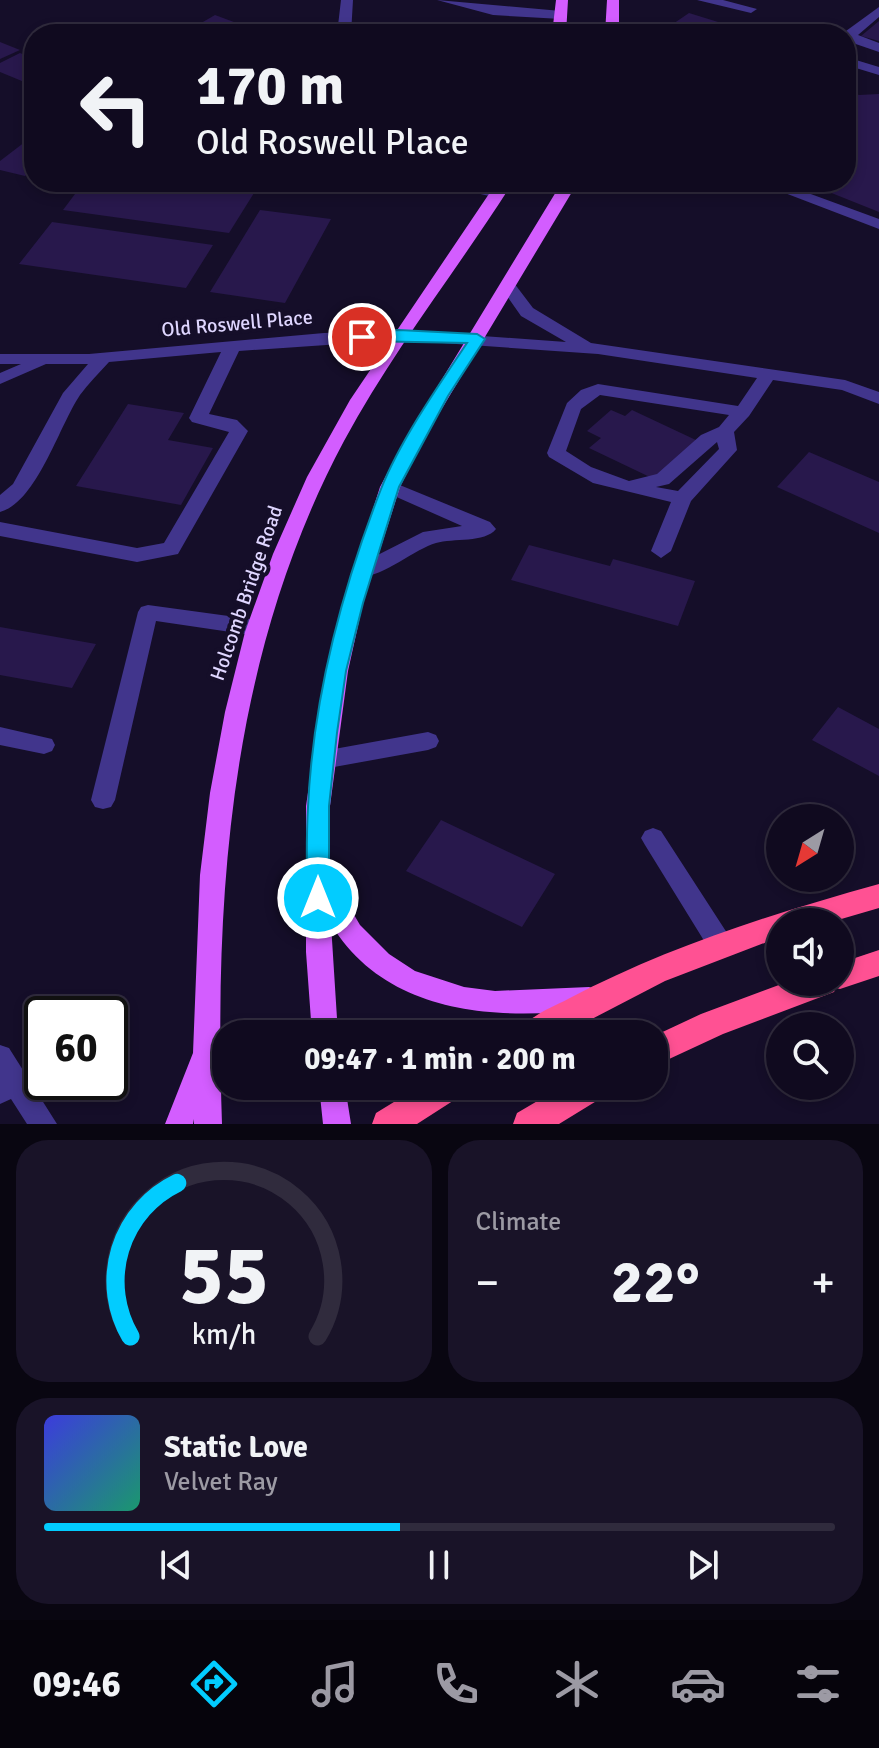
<!DOCTYPE html>
<html lang="en">
<head>
<meta charset="utf-8">
<style>
	body { margin:0; font-family:Signika,sans-serif; background:#191328; color:#f1f3f6; height:100vh; display:flex; flex-direction:column; font-size:30px; white-space:nowrap }
	* { box-sizing:border-box; margin:0 }
	p { font-size:26px; color:#9c9aa4 }
	.icon { flex:none; width:44px; height:44px; fill:none; stroke:currentColor; stroke-width:2; stroke-linecap:round; stroke-linejoin:round }
	.map { position:relative; height:1124px; overflow:hidden }
	.drawer { display:flex; flex-direction:column; gap:16px; padding:16px; background:#090611; flex:1 }
	.drawer>* { flex:none }
	.banner { position:absolute; left:24px; top:24px; width:832px; height:168px; border-radius:32px; box-shadow:0 4px 12px #0003,0 0 0 2px #302b3d; background:#100a1f; color:#f1f3f6; overflow:hidden }
	.needle { width:52px; rotate:217deg }
	.controls { position:absolute; left:766px; top:804px; display:grid; gap:16px }
	.controls a { display:grid; place-items:center; width:88px; height:88px; border-radius:50%; background:#100a1f; box-shadow:0 4px 12px #0003,0 0 0 2px #302b3d; font-size:40px }
	.speed { position:absolute; left:24px; top:996px; display:flex; gap:16px; font-size:40px; font-weight:700; text-align:center }
	.speed>* { display:grid; place-content:center; width:104px; height:104px; border-radius:50%; background:#100a1f; box-shadow:0 4px 12px #0003,0 0 0 2px #302b3d; line-height:1 }
	.speed .limit { border:4px solid #111; border-radius:12px; background:#fff; color:#111 }
	.pin { position:absolute; display:grid; place-items:center; width:68px; height:68px; color:#fff; margin:-34px; border:4px solid #fff; border-radius:50%; box-shadow:0 2px 8px #0007 }
	.me { position:absolute; width:88px; margin:-44px; rotate:0deg; stroke-linejoin:round; filter:drop-shadow(0 0 6px #0008) }
	.turn { display:flex; align-items:center; gap:28px; height:168px; padding:0 40px; font-size:36px }
	.turn .icon { width:104px; height:104px; stroke-width:2.5 }
	.turn b { display:block; font-size:56px; line-height:68px }
	.big { font-size:60px; font-weight:700; line-height:1.1 }
	.drawer .card { flex:1; display:flex; flex-direction:column; justify-content:center; gap:12px; min-width:0; padding:0 28px; border-radius:32px; background:#191328 }
	.drawer .dial { align-items:center; gap:0 }
	.dial svg { height:208px; overflow:visible; fill:none; stroke:#302b3d; stroke-width:7; stroke-linecap:round; text-anchor:middle }
	.dial text { fill:#f1f3f6; stroke:none }
	.song { display:flex; align-items:center; gap:24px }
	.cover { width:96px; height:96px; border-radius:12px; background:linear-gradient(135deg,hsl(240 70% 55%),hsl(160 70% 35%)) }
	.played { height:8px; border-radius:4px; background:linear-gradient(90deg,#02ccff 45%,#302b3d 45%) }
	.keys { display:flex; justify-content:space-around; direction:ltr }
	.heat { display:flex; justify-content:space-between; align-items:center; font-size:44px; direction:ltr }
	.drawer .tiles { flex:1; display:grid; gap:16px; grid-template-columns:1fr 1fr }
	.card:last-child { grid-column:span 2 }
	.trip { position:absolute; left:212px; top:1020px; width:456px; height:80px; border-radius:32px; background:#100a1f; box-shadow:0 4px 12px #0003,0 0 0 2px #302b3d; font-weight:700; line-height:80px; text-align:center }
	.tabs { display:flex; height:128px; justify-content:space-around; align-items:center; background:#06040c; color:#9c9aa4 }
	.tabs .icon { width:56px; height:56px }
	.tabs .selected { color:#02ccff }
	.tabs b { font-size:36px; color:#f1f3f6 }
	.map>svg:first-child { display:block }
	.building { fill:#28184c }
	.lines { fill:none; stroke-linecap:round; stroke-linejoin:round }
	.minor { fill:#41358c; fill-rule:evenodd }
	.major { fill:#d35dff; fill-rule:evenodd }
	.highway { fill:#ff5193; fill-rule:evenodd }
	.route { fill:#02ccff; stroke:#0185a6; stroke-width:2 }
	.labels { text-anchor:middle; stroke-width:8; stroke-linejoin:round; paint-order:stroke }
	.street-label { font-size:20px; fill:#dfd6ff; stroke:#150e29 }
</style>
</head>
<body>
<div class="map">
<svg width="879" height="1124" viewBox="0 0 879 1124">
	<rect width="100%" height="100%" fill="#150e29"/>
	<path class="building" d="M689,13L731,26L737,22L770,32L685,34L667,28Z
		M215,15L242,25L263,29L254,34H220L196,26Z
		M879,21V41L861,36Z
		M393,23L445,32V34H383L385,31L380,30L385,24Z
		M0,42L20,50L0,59Z
		M20,53L34,59V86L0,72V63Z
		M846,90L859,95L879,94V212L804,182H846Z
		M34,135V169L25,176L0,170V161Z
		M84,182H171L254,193L229,233L63,210Z
		M260,210L331,219L285,303L210,292Z
		M52,222L213,245L186,288L19,264Z
		M128,404L184,413L168,440L213,448L181,505L76,486Z
		M611,410L625,416L632,410L698,441L654,479L589,448L601,438L587,431Z
		M809,452L879,482V533L777,487Z
		M529,545L610,566L613,559L695,581L678,626L511,580Z
		M0,627L96,644L72,688L0,675Z
		M838,707L879,729V776L812,740Z
		M441,820L555,874L522,927L406,871Z"/>
	<g class="lines">
		<path class="minor" d="M341,0H353L351,34H337Z
			M437,0L561,11L567,15L561,19L493,15Z
			M697,0H723L757,9L751,13Z
			M879,7V17L858,35L879,43V52L847,41L846,31Z
			M846,57L879,67V75L846,65Z
			M438,182H467L503,190L506,193L498,198L441,185Z
			M756,182H778L879,219V229Z
			M508,281L514,283L533,308L591,343L845,380L879,392V404L842,390L773,380L749,416L734,432L737,450L691,501L671,551L661,558L651,551L671,502L593,483L549,457L547,453L567,403L581,390L598,384L738,406L757,378L598,354L399,340L239,351L209,414L237,420L248,431L178,554L137,562L0,536V522L137,548L164,543L229,432L192,422L189,418L221,352L109,362C99,373 88,384 80,395C59,426 37,502 0,512V495L13,484L63,393L88,364H46L0,384V373L21,364H0V354H89L324,333L399,330L566,342L521,316L500,286ZM600,395L729,415L719,427L701,435L657,474L629,481L591,467L566,451L581,409ZM717,442L719,449L678,491L656,487L669,484Z
			M390,481L490,522L496,529C485,543 453,538 436,543C414,549 377,582 356,576L353,571L356,566L423,532L462,526L383,491L380,487Z
			M148,605L257,620L264,623L267,628L264,633L257,636L156,621L115,800L111,807L103,809L95,807L91,800L138,612L141,607Z
			M0,727L52,739L55,745L52,751L44,754L0,745Z
			M428,732L436,735L439,741L436,747L428,750L323,769L315,766L312,760L315,754L323,751Z
			M653,828L661,831L729,936L732,944L729,952L720,955L711,952L645,845L641,838L645,831Z
			M0,1045L9,1048L57,1124H27L11,1099L0,1104Z"/>
		<path class="major" d="M556,0H568L566,34H552Z
			M607,0H619V34H605Z
			M497,182H513C458,269 393,350 344,441C231,653 214,889 222,1124H194V1119L193,1124H165L193,1053L200,875L210,793L225,712L245,632L273,554L307,477L350,400Z
			M562,182H578L423,440L400,487L363,603L348,671L330,806V874L360,925L389,954L415,971L464,987L495,991L589,987L598,990L602,998L598,1006L589,1009C496,1021 385,1014 331,924L338,1034H312L306,952V806L326,671L343,603L380,487L405,440Z
			M319,1086H345L351,1124H323Z"/>
		<path class="highway" d="M879,884V908L831,922H780V937L665,981L563,1034H519C527,1016 551,1008 568,999C667,947 771,914 879,884Z
			M879,950V976L840,989L836,988L834,992L723,1034L654,1066V1036L701,1014L787,982H840V963Z
			M420,1086H464L459,1097L417,1124H372L376,1113Z
			M563,1086H608L603,1097L559,1124H513L517,1113Z"/>
	</g>
	<path class="route" d="M399,330L477,334L485,339L448,396L399,487L363,603L346,671L337,733L329,806V898L326,905L318,908L310,905L307,898C307,868 306,838 308,807C313,700 342,589 381,489C400,441 438,386 467,343L362,341L354,337L362,332Z"/>
	<g class="labels">
		<g class="street-label">
			<text transform="translate(237 323) rotate(-5)" y="7">Old Roswell Place</text>
			<text transform="translate(246 593) rotate(-71)" y="7">Holcomb Bridge Road</text>
		</g>
	</g>
</svg>
<div class="controls">
<a><svg class="needle" viewBox="-14 -14 28 28"><path d="M0-13l5 13h-10z" fill="#e53935"/><path d="M0 13l5-13h-10z" fill="#9c9aa4"/></svg></a>
<a><svg class="icon" aria-label="sound" viewBox="0 0 24 24"><path d="M4 9h4l5-4v14l-5-4H4zM17 9q2 3 0 6"/></svg></a>
<a><svg class="icon" aria-label="search" viewBox="0 0 24 24"><circle cx="10" cy="10" r="6"/><path d="M15 15l6 6"/></svg></a>
</div>
<div class="speed"><div class="limit">60</div></div>
<div class="pin" style="left:362px;top:337px;background:#d93025"><svg class="icon" aria-label="arrive" viewBox="0 0 24 24"><path d="M6 21V4h12l-3 4 3 4H6"/></svg></div>
<svg class="me" style="left:318px;top:898px" viewBox="-20 -20 40 40"><circle r="17" fill="#02ccff" stroke="#fff" stroke-width="3"/><path d="M0-11L8 9 0 5-8 9z" fill="#fff"/></svg>
<div class="trip">09:47 · 1 min · 200 m</div>
<div class="banner">
<div class="turn"><svg class="icon" aria-label="left" viewBox="0 0 24 24"><path d="M17 20v-9H6M10 6l-5 5 5 5"/></svg><div><b>170 m</b>Old Roswell Place</div></div>
</div>
</div>
<section class="drawer">
<div class="tiles">
<div class="card dial"><svg viewBox="0 0 100 80">
<path d="M14 69A42 42 0 1 1 86 69"/>
<path d="M14 69A42 42 0 0 1 32 10" stroke="#02ccff"/>
<text x="50" y="56" font-size="32" font-weight="700">55</text>
<text x="50" y="72" font-size="11">km/h</text>
</svg></div>
<div class="card"><p>Climate</p>
<div class="heat"><a>−</a><b class="big">22°</b><a>+</a></div>
</div>
<div class="card">
<div class="song"><i class="cover"></i><div><b>Static Love</b><p>Velvet Ray</p></div></div>
<div class="played"></div>
<div class="keys"><svg class="icon" aria-label="previous" viewBox="0 0 24 24"><path d="M18 5L8 12l10 7zM5 5v14"/></svg><svg class="icon" aria-label="pause" viewBox="0 0 24 24"><path d="M8 5v14M16 5v14"/></svg><svg class="icon" aria-label="next" viewBox="0 0 24 24"><path d="M6 5l10 7-10 7zM19 5v14"/></svg></div>
</div>
</div>
</section>
<nav class="tabs">
<b>09:46</b>
<svg class="icon selected" aria-label="directions" viewBox="0 0 24 24"><path d="M12 3l9 9-9 9-9-9zM9 14v-3h6M13 9l2 2-2 2"/></svg>
<svg class="icon" aria-label="music" viewBox="0 0 24 24"><path d="M9 18V5l10-2v13"/><circle cx="6" cy="18" r="3"/><circle cx="16" cy="16" r="3"/></svg>
<svg class="icon" aria-label="phone" viewBox="0 0 24 24"><path d="M5 4h4l2 5-3 2q2 4 5 5l2-3 5 2v4C11 20 4 13 5 4z"/></svg>
<svg class="icon" aria-label="climate" viewBox="0 0 24 24"><path d="M12 3v18M4 7l16 10M4 17L20 7"/></svg>
<svg class="icon" aria-label="car" viewBox="0 0 24 24"><path d="M5 17H2v-5l4-1 3-4h7l3 4 3 1v5h-3M9 17h6M6 11h13"/><circle cx="7" cy="17" r="2"/><circle cx="17" cy="17" r="2"/></svg>
<svg class="icon" aria-label="filters" viewBox="0 0 24 24"><path d="M4 7h16M4 17h16"/><circle cx="9" cy="7" r="2"/><circle cx="15" cy="17" r="2"/></svg>
</nav>
</body>
</html>
